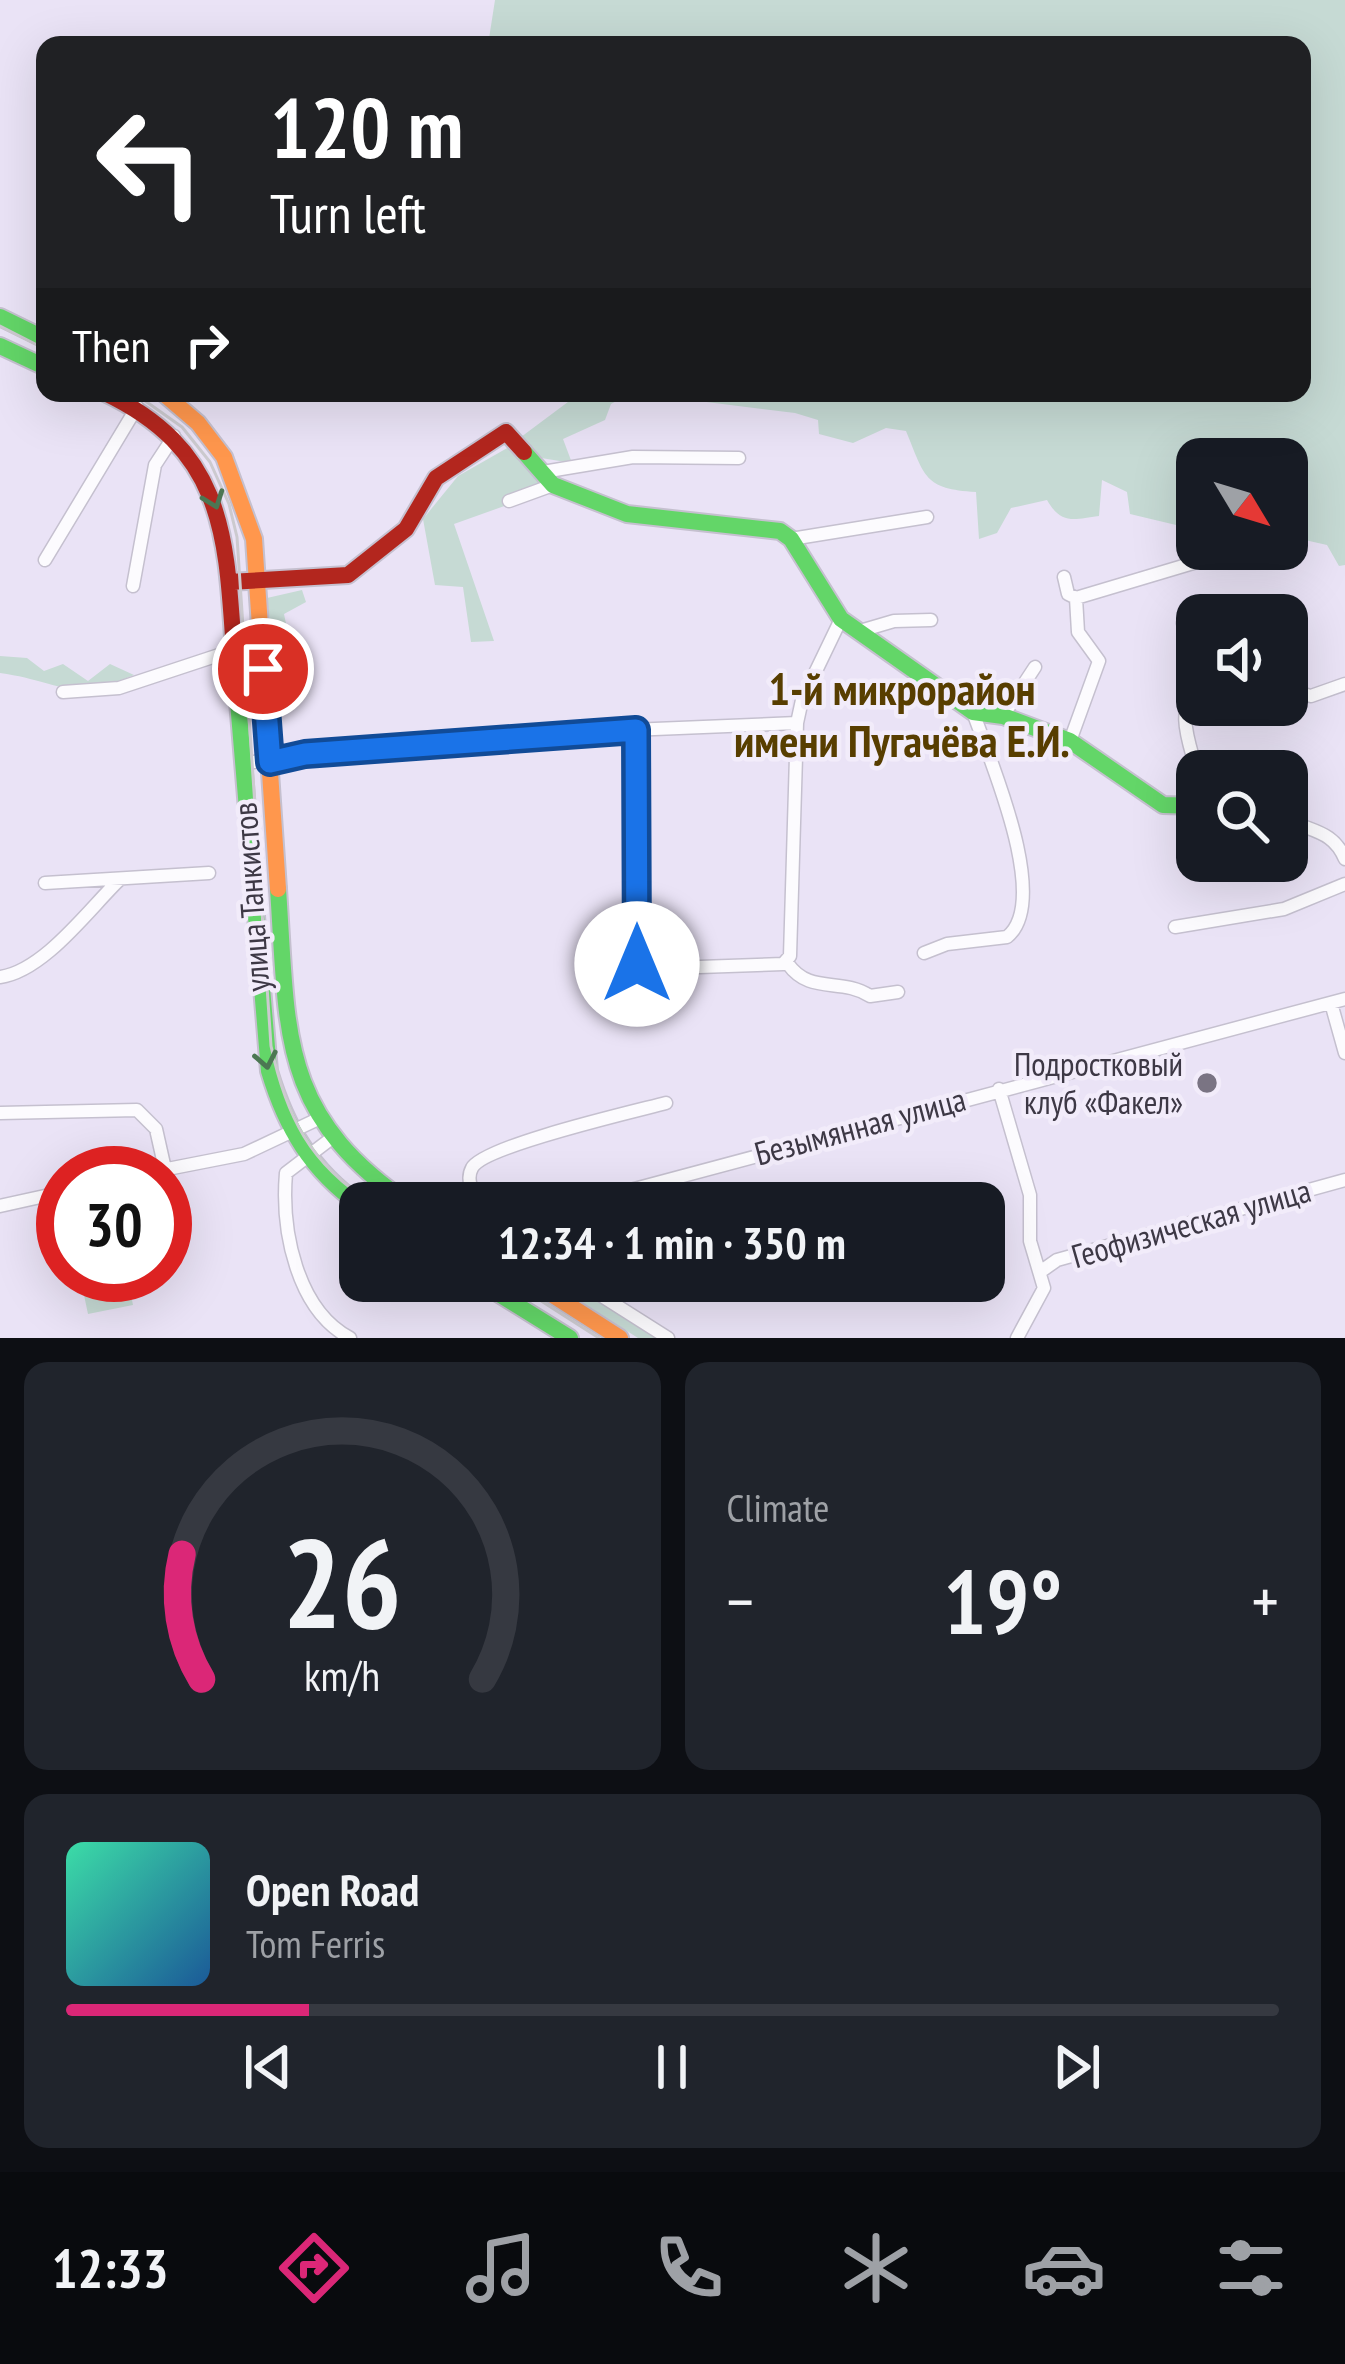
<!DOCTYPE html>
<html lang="en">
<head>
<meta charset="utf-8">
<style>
	body { margin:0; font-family:"PT Sans Narrow",sans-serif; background:#20242c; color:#f1f3f6; height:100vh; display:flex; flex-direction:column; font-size:45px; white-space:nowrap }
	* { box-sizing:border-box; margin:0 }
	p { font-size:39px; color:#9ea1a6 }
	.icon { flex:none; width:66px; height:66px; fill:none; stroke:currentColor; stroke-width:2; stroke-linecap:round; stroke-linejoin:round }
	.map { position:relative; height:1338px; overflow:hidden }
	.drawer { display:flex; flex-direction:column; gap:24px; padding:24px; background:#0d0f14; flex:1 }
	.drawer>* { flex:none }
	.guide { position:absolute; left:36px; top:36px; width:1275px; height:366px; border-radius:24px; box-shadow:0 12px 48px #0002; background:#202124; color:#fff; overflow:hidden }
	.needle { width:78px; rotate:128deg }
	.fabs { position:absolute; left:1176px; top:438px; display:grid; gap:24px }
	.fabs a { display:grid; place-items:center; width:132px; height:132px; border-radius:24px; background:#171b24; box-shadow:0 12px 48px #0002; font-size:60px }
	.speed { position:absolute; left:36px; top:1146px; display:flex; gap:24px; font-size:60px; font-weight:700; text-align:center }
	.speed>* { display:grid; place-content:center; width:156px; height:156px; border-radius:50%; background:#171b24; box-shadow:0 12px 48px #0002; line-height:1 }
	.speed .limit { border:18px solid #d22; background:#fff; color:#111 }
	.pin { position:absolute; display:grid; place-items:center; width:102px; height:102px; color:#fff; margin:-51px; border:6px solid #fff; border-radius:50%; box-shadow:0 3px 12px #0007 }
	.me { position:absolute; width:132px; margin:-66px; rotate:0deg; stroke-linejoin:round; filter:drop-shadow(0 0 9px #0008) }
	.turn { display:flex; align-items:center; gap:42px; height:252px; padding:0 36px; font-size:54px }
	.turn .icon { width:156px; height:156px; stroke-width:2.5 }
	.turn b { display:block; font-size:84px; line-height:102px }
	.then { display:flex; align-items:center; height:114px; padding:0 36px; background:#0003; gap:24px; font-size:45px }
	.big { font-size:90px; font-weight:600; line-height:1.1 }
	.drawer .widget { flex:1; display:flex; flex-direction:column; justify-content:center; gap:18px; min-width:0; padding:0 42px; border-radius:24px; background:#20242c }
	.drawer .dial { align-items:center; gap:0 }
	.dial svg { height:312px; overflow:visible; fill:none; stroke:#363941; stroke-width:7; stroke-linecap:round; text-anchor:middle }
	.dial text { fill:#f1f3f6; stroke:none }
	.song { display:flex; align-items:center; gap:36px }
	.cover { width:144px; height:144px; border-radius:18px; background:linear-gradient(135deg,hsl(160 70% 55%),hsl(210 70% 35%)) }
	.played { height:12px; border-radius:6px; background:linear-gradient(90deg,#db2777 20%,#363941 20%) }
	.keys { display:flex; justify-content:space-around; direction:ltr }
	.heat { display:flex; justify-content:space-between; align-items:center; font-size:66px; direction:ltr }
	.drawer .tiles { flex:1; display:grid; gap:24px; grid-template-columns:1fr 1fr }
	.widget:last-child { grid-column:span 2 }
	.trip { position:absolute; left:339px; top:1182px; width:666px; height:120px; border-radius:24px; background:#171b24; box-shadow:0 12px 48px #0002; font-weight:600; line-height:120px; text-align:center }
	.tabs { display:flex; height:192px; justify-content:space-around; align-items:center; background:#090b0e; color:#9ea1a6 }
	.tabs .icon { width:84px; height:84px }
	.tabs .current { color:#db2777 }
	.tabs b { font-size:54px; color:#f1f3f6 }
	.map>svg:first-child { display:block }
	.green { fill:#c6dad4 }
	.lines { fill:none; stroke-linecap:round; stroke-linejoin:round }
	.street-casing { stroke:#c5c0cf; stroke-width:15 }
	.fast-casing { stroke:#c5c0cf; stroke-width:20 }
	.slow-casing { stroke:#c5c0cf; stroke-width:20 }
	.jam-casing { stroke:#c5c0cf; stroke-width:20 }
	.street { stroke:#fcfbfe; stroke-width:12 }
	.fast { stroke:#63d668; stroke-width:16 }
	.slow { stroke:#ff974d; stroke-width:16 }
	.jam { stroke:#b3261e; stroke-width:16 }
	.tram { stroke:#cccacf; stroke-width:3 }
	.oneway { stroke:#4c7753 }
	.route-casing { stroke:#114b97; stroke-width:30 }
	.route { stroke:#1a73e8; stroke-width:21 }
	.poi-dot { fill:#7a7483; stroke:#f2ecfa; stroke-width:4.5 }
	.labels { text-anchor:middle; stroke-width:9; stroke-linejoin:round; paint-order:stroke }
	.street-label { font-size:33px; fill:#3d3845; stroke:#f2ecfa }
	.poi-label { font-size:33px; fill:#3d3845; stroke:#f2ecfa; text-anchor:end }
	.district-label { font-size:45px; font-weight:bold; fill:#583e00; stroke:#f2ecfa }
</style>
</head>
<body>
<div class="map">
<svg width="1345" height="1338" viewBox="0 0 1345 1338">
	<rect width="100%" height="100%" fill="#eae3f6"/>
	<path class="green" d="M495,0H1345V565L1339,566L1327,545L1287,536V459H1197V530L1130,514L1127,492L1102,480L1099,516C1072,520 1061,524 1047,500L1011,508L997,533L979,539L976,492C924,489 925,477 906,431L886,428L853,443L819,434L818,420L795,413L635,393H866L977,402L979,393H1302V45H488Z
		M580,393H631L611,404L605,420L563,439L572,463L535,457L521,437Z
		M509,447L552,489L454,524L494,641L471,642L463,587L435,585L423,519L458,476Z
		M302,590L306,602L284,614L293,657L275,664L267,598Z
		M0,656L27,658L44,671L63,664L88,681L110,664L134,675C69,703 59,681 0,673Z
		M127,1275L133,1305L88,1314L81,1281Z
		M549,1281H569L658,1338H638Z"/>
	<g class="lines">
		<g class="street-casing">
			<path id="street" d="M543,472L633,457L739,458
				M509,501L553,485
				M791,539L927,517
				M45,560L137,407
				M1064,577L1068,594L1076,598L1078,632L1099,661L1070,741
				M133,586L155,465L174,436
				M1076,598L1210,558
				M1183,623L1197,676
				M860,631L894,621L931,620
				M1197,690C1174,712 1191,745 1197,773
				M1287,690L1311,696L1345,684
				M63,692L119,688L234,650
				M1003,716L1035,667
				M636,730L637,964L642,969L783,964L790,956L797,723
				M242,764L305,753L606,731L797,723L802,700L841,619
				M1287,819C1311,832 1333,830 1345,859
				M45,883L209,873
				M1175,927L1284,909L1345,884
				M924,953L947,944L1007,937C1052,901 989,758 973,712
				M788,964C810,995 841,977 870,996L898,992
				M0,977C44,971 89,909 120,879
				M1331,1003L1345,1053
				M999,1089L1030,1195V1241L1044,1288L1017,1338
				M0,1113L137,1110L156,1129L165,1169
				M328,1141L286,1173C281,1231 297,1310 350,1338
				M147,1173L244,1154L316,1120
				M480,1203C474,1193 465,1181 472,1168C483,1146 636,1111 666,1103
				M582,1203L1345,999
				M0,1206L63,1192
				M1040,1272L1057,1260L1345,1180
				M578,1281L668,1338"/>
		</g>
		<g class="fast-casing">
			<path id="fast" d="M0,317L45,339
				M0,346L45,367
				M524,452L553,485L627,514L780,531L791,539L841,619L973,712L1003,716L1070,741L1163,805L1197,806
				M235,666L269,1071C286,1128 311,1170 360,1205
				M278,889C288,1032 278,1114 408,1203
				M478,1281L570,1338"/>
		</g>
		<g class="slow-casing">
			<path id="slow" d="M163,393L198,423L224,457L254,539L278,889
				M531,1281L620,1338"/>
		</g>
		<g class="jam-casing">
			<path id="jam" d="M105,393C230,453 226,543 235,666
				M229,582L348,575L406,529L436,478L506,432L524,452"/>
		</g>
		<use href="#street" class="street"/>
		<use href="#fast" class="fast"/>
		<use href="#slow" class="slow"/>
		<use href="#jam" class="jam"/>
		<path class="tram" d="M0,326L45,349
			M134,393L182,427L210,462L229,504L237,537L271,1046C286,1116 310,1164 372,1203
			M510,1281L599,1338"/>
	</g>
	<defs><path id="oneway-chevron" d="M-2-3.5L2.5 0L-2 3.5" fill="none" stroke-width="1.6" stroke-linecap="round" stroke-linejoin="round" transform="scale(3)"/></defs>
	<g class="oneway">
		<use href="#oneway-chevron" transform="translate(214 500) rotate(70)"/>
		<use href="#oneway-chevron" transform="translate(266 1060) rotate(79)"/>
	</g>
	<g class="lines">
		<g class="route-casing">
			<path id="route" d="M263,669L270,762L305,754L636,730L637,964"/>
		</g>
		<use href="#route" class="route"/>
	</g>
	<circle class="poi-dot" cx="1207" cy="1083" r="12"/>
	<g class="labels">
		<g class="street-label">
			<text transform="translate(251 897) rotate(-94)" y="12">улица Танкистов</text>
			<text transform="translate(860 1126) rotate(-15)" y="12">Безымянная улица</text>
			<text transform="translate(1191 1223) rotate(-16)" y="12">Геофизическая улица</text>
		</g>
		<g class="poi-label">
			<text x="1183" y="1076">Подростковый<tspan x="1183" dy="38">клуб «Факел»</tspan></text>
		</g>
		<g class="district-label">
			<text x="902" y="705">1-й микрорайон<tspan x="902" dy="52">имени Пугачёва Е.И.</tspan></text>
		</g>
	</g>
</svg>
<div class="fabs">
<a><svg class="needle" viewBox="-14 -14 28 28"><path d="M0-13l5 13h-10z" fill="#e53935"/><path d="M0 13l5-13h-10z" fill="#9ea1a6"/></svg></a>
<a><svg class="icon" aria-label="sound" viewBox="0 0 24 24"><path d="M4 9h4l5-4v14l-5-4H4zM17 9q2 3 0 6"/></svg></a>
<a><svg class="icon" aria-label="search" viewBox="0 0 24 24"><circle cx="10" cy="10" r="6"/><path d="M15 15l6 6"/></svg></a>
</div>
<div class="speed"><div class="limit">30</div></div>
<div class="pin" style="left:263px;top:669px;background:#d93025"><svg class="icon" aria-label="arrive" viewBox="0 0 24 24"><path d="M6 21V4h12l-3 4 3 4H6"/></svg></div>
<svg class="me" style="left:637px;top:964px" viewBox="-20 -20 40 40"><circle r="19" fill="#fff"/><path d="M0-13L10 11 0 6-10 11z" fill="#1a73e8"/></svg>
<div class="trip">12:34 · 1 min · 350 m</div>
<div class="guide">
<div class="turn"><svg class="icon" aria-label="left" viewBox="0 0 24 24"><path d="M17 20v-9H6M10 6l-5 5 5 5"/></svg><div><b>120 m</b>Turn left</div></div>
<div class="then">Then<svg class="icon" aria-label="right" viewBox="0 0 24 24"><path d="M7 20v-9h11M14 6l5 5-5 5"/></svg></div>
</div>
</div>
<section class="drawer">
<div class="tiles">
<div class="widget dial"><svg viewBox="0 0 100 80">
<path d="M14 69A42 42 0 1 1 86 69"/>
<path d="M14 69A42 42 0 0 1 9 37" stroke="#db2777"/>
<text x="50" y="56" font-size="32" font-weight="700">26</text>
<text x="50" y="72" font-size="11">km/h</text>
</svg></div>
<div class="widget"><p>Climate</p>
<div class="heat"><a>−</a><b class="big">19°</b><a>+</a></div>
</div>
<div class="widget">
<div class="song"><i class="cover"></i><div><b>Open Road</b><p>Tom Ferris</p></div></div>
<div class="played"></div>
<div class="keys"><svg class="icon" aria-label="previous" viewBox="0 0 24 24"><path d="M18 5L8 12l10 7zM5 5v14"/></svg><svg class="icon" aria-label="pause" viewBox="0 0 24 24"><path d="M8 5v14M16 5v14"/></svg><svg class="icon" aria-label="next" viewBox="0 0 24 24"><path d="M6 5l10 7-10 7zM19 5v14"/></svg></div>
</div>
</div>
</section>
<nav class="tabs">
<b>12:33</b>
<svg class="icon current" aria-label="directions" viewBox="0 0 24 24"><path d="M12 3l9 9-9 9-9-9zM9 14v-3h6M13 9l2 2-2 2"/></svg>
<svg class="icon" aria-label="music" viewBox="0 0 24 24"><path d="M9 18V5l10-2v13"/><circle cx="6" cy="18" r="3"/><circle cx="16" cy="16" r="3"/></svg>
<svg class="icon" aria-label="phone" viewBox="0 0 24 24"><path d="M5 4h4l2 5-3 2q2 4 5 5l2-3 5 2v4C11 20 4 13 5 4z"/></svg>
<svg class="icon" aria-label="climate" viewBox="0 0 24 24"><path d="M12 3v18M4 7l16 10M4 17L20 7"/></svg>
<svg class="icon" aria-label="car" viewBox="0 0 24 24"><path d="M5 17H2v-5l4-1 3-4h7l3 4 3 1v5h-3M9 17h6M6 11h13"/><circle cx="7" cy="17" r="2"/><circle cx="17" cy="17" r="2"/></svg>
<svg class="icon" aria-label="filters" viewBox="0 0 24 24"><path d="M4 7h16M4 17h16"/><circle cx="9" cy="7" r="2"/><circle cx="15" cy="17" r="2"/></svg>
</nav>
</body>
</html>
